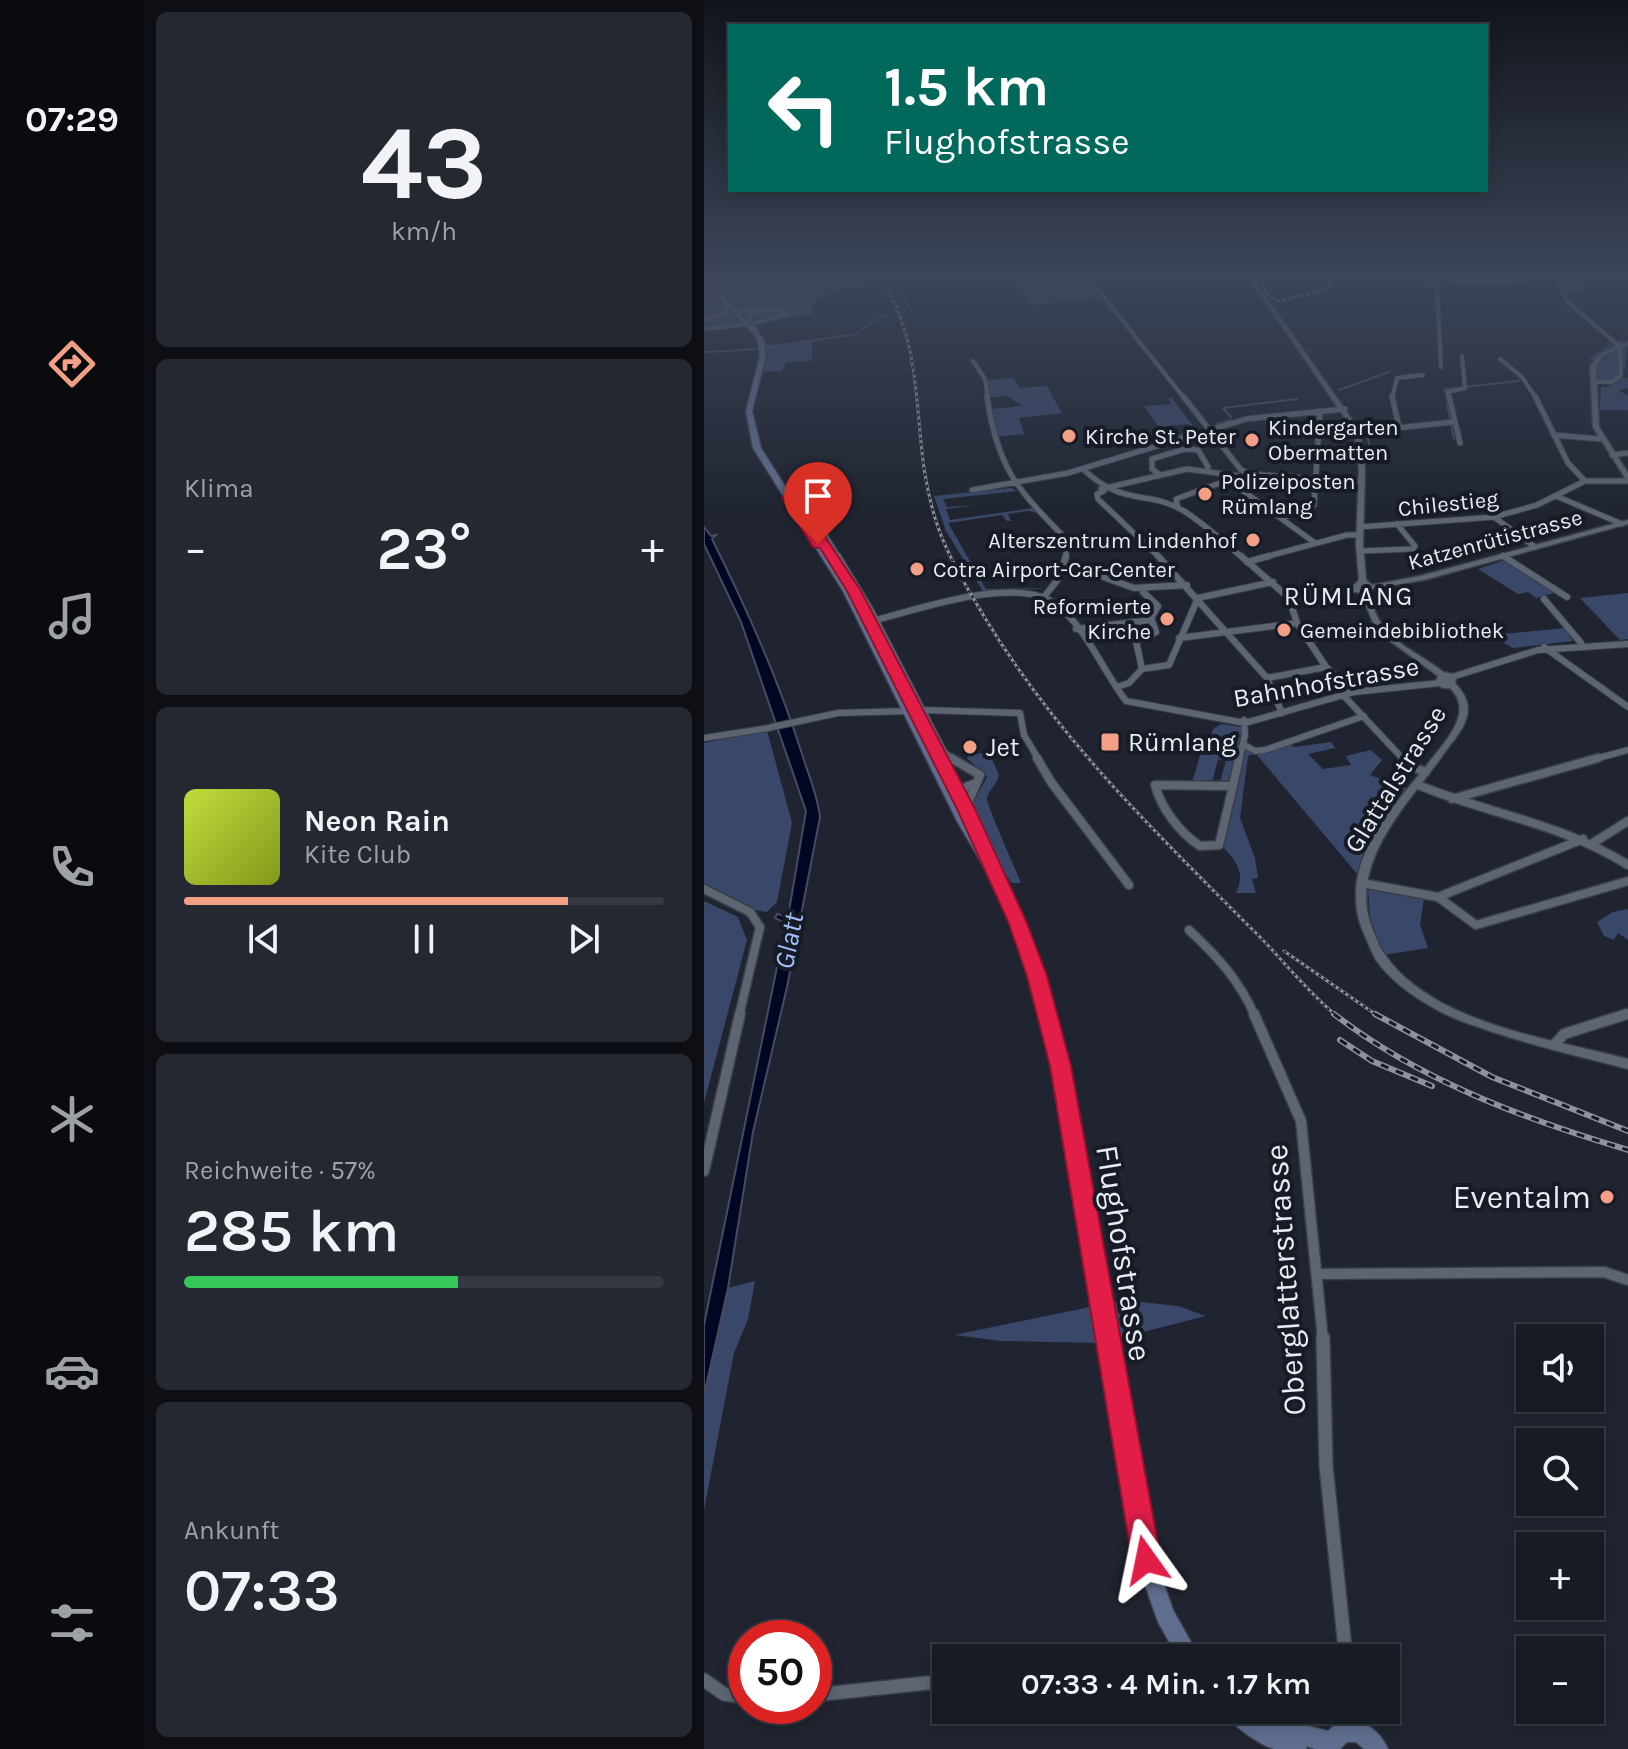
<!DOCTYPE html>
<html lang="de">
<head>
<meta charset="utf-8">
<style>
	body { margin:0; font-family:Karla,sans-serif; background:#242831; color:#f1f3f6; height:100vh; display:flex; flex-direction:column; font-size:30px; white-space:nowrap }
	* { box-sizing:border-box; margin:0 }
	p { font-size:26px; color:#9ea1a6 }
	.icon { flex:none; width:44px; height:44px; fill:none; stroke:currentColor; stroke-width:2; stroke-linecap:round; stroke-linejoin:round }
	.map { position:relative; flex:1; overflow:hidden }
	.side { display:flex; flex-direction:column; gap:12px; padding:12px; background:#0d0f14; width:560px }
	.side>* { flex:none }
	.banner { position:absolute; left:24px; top:24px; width:760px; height:168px; border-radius:0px; box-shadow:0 4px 12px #0003,0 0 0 2px #363941; background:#00695c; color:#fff; overflow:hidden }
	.controls { position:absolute; left:812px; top:1324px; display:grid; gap:16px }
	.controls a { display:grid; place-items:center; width:88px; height:88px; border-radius:0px; background:#171b24; box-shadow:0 4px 12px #0003,0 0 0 2px #363941; font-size:40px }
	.speed { position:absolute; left:24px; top:1620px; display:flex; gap:16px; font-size:40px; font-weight:700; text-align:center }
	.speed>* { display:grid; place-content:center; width:104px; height:104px; border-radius:50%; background:#171b24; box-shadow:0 4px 12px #0003,0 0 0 2px #363941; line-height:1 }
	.speed .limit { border:12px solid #d22; background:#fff; color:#111 }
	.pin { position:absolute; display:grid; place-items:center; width:68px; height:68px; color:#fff; margin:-82px -34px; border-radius:50% 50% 50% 0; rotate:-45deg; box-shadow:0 0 8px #0007 }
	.pin .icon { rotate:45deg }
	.me { position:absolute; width:88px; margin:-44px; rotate:348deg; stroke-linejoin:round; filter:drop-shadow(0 0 6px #0008) }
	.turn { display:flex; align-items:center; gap:28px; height:168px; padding:0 24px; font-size:36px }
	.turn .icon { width:104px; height:104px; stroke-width:2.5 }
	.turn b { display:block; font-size:56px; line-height:68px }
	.big { font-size:60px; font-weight:600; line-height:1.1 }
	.side .widget { flex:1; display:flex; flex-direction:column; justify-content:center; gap:12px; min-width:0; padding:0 28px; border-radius:12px; background:#242831 }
	.side .dial { align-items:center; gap:0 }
	.dial b { font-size:104px; line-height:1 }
	.song { display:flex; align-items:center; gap:24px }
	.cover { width:96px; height:96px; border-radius:12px; background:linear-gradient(135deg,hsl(70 70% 55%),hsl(70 70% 35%)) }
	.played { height:8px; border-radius:4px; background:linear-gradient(90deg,#f39f85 80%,#363941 80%) }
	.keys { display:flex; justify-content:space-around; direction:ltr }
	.heat { display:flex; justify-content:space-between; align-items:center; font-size:44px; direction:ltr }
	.charge { height:12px; border-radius:6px; background:linear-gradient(90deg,#34c759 57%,#363941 0) }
	.trip { position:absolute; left:228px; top:1644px; width:468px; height:80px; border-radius:0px; background:#171b24; box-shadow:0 4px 12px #0003,0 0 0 2px #363941; font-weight:600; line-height:80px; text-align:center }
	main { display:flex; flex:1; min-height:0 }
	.menu { display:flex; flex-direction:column; width:144px; justify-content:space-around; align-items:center; background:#090b0e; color:#9ea1a6 }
	.menu .icon { width:56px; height:56px }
	.menu .active { color:#f39f85 }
	.menu b { font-size:36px; color:#f1f3f6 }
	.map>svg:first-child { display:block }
	.green { fill:#394768 }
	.water { fill:#020623; stroke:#474b62; stroke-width:2 }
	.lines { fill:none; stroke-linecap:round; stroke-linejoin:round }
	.stream { stroke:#474b62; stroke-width:2 }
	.minor-far5-casing { stroke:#3a3e48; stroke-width:5 }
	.minor-far4-casing { stroke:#3a3e48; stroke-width:7 }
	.minor-far3-casing { stroke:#3a3e48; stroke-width:8 }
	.minor-far2-casing { stroke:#3a3e48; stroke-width:11 }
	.minor-far1-casing { stroke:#3a3e48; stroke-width:13 }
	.minor-casing { stroke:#3a3e48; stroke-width:16 }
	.tertiary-casing { stroke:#3a3e48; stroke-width:3 }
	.secondary-casing { stroke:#3a3e48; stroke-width:3 }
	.minor-far5 { stroke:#5d6472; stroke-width:4 }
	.minor-far4 { stroke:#5d6472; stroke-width:5 }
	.minor-far3 { stroke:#5d6472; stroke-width:6 }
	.minor-far2 { stroke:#5d6472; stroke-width:8 }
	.minor-far1 { stroke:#5d6472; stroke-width:10 }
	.minor { stroke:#5d6472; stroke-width:13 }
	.tertiary { fill:#5d6472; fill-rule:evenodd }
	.secondary { fill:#5f6e8e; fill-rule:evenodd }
	.rail-far1-casing { stroke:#8e929c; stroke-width:3 }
	.rail-casing { stroke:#8e929c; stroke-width:6 }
	.rail-far1 { stroke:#161b26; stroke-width:2; stroke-dasharray:3; stroke-linecap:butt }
	.rail { stroke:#161b26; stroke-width:3; stroke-dasharray:8; stroke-linecap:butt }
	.minor-bridge-casing { stroke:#3a3e48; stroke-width:5; stroke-linecap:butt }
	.minor-bridge { stroke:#5d6472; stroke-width:4 }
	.route { fill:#e11d48; stroke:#92132f; stroke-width:2 }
	.poi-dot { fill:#f39f85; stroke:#161b26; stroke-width:3 }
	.labels { text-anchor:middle; stroke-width:8; stroke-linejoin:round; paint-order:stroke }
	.far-poi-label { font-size:22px; fill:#e8ecf4; stroke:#161b26; text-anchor:start }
	.far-street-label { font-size:22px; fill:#e8ecf4; stroke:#161b26 }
	.far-quarter-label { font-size:26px; letter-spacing:2px; fill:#e8ecf4; stroke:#161b26 }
	.street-label { font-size:26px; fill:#e8ecf4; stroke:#161b26 }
	.poi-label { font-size:26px; fill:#e8ecf4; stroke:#161b26; text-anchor:start }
	.water-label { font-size:28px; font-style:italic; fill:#a4bffc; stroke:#161b26 }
	.near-poi-label { font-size:32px; fill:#e8ecf4; stroke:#161b26; text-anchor:end }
	.near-street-label { font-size:32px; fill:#e8ecf4; stroke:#161b26 }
</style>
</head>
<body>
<main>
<nav class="menu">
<b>07:29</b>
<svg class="icon active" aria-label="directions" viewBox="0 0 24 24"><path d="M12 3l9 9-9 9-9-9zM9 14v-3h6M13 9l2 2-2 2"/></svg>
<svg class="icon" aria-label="music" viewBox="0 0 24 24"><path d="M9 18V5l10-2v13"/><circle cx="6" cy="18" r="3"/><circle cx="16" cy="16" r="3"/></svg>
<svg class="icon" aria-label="phone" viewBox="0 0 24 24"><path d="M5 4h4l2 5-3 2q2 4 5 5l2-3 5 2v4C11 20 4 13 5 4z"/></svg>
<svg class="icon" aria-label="climate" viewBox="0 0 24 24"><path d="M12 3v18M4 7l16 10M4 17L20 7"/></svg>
<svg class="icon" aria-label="car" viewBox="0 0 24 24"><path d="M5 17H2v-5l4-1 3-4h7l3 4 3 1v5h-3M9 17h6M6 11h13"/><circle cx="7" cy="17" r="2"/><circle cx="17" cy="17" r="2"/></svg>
<svg class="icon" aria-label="filters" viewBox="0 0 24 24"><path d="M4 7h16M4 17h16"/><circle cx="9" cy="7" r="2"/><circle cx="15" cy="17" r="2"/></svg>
</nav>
<section class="side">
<div class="widget dial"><b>43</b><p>km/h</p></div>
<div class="widget"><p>Klima</p>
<div class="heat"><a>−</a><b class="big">23°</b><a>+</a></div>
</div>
<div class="widget">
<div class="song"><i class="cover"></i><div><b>Neon Rain</b><p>Kite Club</p></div></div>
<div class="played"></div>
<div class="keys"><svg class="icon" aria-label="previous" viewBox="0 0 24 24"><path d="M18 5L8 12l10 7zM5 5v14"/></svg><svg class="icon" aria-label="pause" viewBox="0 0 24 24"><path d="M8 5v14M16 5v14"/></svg><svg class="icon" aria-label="next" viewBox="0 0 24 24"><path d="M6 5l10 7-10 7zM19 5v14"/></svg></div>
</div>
<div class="widget"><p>Reichweite · 57%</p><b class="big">285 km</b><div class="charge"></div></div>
<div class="widget"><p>Ankunft</p><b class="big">07:33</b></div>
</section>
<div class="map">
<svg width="924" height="1749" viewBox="0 0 924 1749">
	<rect width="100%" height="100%" fill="#1f2430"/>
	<path class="green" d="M6,271H148L166,286L130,290L108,304L110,314L0,332V321L23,313L0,316V275Z
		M848,271H908L912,280L882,276V293H858L848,279Z
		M382,277L399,298L328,305L311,281Z
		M59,339L65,345L108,340V361L82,362L78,371L57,372L61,358Z
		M924,340L921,369L916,368V374L909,381L892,380L893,362L884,360L909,342Z
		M917,377L924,378V388L914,390L924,396V410H896L897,387H904Z
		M309,378L316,388L343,386L358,413L315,418L320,434L291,437L286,409L318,406L303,396L284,398L281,380Z
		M464,398H468L490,427L484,424L455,427L440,406L467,404Z
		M307,488L313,491L239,499L243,507L274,505L242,509L246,520L329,508L333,513L324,511L304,514L307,521H303L298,515L244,523L282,589L344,588L280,593L242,531L230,496Z
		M801,560L858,595L850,593L832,598L824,592L814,594L774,569Z
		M924,593V639L916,640L876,598Z
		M861,628L869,641L809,648L787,635Z
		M517,724L538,727L539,735L527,781L515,785L522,761L514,759L507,786H487L499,745L504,746L509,729Z
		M63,730L88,823L73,902L63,912L50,910L0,886V743Z
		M627,742L631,748L604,754L619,769L647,765L642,756L667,750L678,760L666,775L705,789L655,876L552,754L586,743L590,747Z
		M541,747L549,754L544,756L536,818L551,858L554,878L548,879L552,893H532C542,872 532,861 518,846Z
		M285,752L295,775C293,784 285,790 283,798C282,804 312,870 317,883H308L296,867L268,805L283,777L263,758L265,755Z
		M664,887L720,898L716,925L724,948L679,955L666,919Z
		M0,901L34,917L43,940L0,1103Z
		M924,909V940L914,933L910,940L900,936L893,922L909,912Z
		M51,1281L44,1319L30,1353L0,1510V1395L24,1288Z
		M420,1300L474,1306L502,1316L395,1343L297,1341L250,1335Z"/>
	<path class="water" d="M0,527L7,536L12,535L8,539C42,607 74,678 97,751C104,774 113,793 116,817L83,987L49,1132L24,1288L0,1395V1325L82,923L71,918L73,914L84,917L102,811L37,622L0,544Z"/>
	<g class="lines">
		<path class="stream" d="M114,271L136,273
			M47,277L61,279
			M5,278L105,271
			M23,278L34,279
			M193,286L208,313
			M50,289L63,283
			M53,295L69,290
			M22,296L48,293
			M57,297L77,291
			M75,298L147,286
			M0,299L12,297
			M54,307L71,299
			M66,347L152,334L175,317L183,316
			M27,351L51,349
			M0,352L24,351
			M635,390L685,372
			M527,417L519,408L593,399
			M746,420L741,389L815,381
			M513,424L527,420
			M747,425L750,439
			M663,434L666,450
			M465,439L485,432"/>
		<g class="minor-far5-casing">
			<path id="minor-far5" d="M379,271L480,398
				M700,271L733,288L737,367
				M847,271L863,301L915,346
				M712,276L768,283L847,279
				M550,282L599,271
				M32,311L72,309L83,313L56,322
				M53,312L45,318L53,332
				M0,319L24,312L16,295
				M0,329L28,326
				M796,359L818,377L832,398
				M269,361L281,379L284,398
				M890,382H908L917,375L916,349L912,347
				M688,398L693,378L719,375
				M746,398L744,392L761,388L758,356"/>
		</g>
		<g class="minor-far4-casing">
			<path id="minor-far4" d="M283,396C293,468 313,489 362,539V558
				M479,396L537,470L546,474L657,482
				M688,396L695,427
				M745,396L756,443
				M831,396L864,463L881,481
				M653,432L750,422
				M850,435L896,439
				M908,455L924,453
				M379,469C420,508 443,489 480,511C501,524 520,543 539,558
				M455,474L448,469V459L481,449L494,450L504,467
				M524,480L611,543
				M397,489L483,469L535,476
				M268,490L364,473L542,419L641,409
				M400,491L393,494L394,499L456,558
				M88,495L108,496L111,502
				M852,496L918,524
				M111,502L112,521L135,558
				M474,508L472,499L527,479
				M790,517L831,547
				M578,518L610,505L616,411
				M656,527L790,517L833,505L881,481H924
				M655,551L709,549L711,546L693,524
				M799,556L802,558
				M557,558L643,535H656"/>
		</g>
		<g class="minor-far3-casing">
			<path id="minor-far3" d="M134,556L166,609L240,752L249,760
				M454,556L563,678L578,713
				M537,556L585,598L593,623L622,667L650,692
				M799,556L863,597
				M543,562L565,556
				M360,563L430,588L483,585
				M340,597L355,578L362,556
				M494,598L569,582
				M585,598L652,589
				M840,599L877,643
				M172,620C216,609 314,574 353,605C383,629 399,671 422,701L541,723L650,692L736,683
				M372,629L447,620
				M475,638L593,623
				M603,639L677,631
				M840,647L924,707
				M438,669L432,641L452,632L447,618L454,606L439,592
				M748,677L834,650L924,644
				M563,678L622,667
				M413,687L425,683L438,669L465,665L494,598
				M640,696L700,760
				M219,710L316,713L320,735L335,760
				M68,727L134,713L204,711
				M0,738L65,728
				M539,744L551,751L561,750L660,716
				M535,760L541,735L540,720
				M887,760L924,750"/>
		</g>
		<g class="minor-far2-casing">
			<path id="minor-far2" d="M247,758L276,775L262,808
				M333,758L347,782L425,885
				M698,758L705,766L722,772
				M451,785L529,786L515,845L496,846C476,833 457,808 451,785Z
				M714,785C785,814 859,824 924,865
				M529,786L535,758
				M245,794L272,783
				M748,799L894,758
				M889,843L924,821
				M658,883L734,897L772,925L924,881
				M0,889L46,912L56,927L35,1016
				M734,897L879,839
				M485,930C514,957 535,980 551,1016
				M917,1016L924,1014"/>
		</g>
		<g class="minor-far1-casing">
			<path id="minor-far1" d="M550,1014L597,1121L619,1340
				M851,1044L860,1034L923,1014
				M0,1171L36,1014
				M613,1274L900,1272L924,1280"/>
		</g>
		<g class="minor-casing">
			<path id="minor" d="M619,1338L622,1466L642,1658
				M454,1658L476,1646
				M0,1680L20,1694L42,1697
				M110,1695L242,1681
				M649,1710L651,1730"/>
		</g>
		<g class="tertiary-casing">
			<path id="tertiary" d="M540,271H544L656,431L661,469L659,545L662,580L668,585L716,576L924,520V524L720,580L668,589L664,593C668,604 671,614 677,623C691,645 720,656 739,672L749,674L752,679L751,683C760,693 766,702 763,716C760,729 749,741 741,752C705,804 638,866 671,935C674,942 677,950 682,956C695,976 717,991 738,1003C795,1033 862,1043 924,1059V1069C879,1057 833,1047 789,1032C768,1025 746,1018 728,1007C707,995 686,980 672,960C668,953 665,945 662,938C651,916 649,891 656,867C668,827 701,793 726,761C736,748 751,732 755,715C757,704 754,696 746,688C739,689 734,687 732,681L734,676L679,636L670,625L657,594C653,593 649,590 650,585L655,580L652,545L655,469L650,431Z
				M924,342V346L899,356L892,367L895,427L924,473V480L921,478L889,427L886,367L895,354Z"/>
		</g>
		<g class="secondary-casing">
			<path id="secondary" d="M0,277L59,338L62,355L48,411L57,448L147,591L250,793H258L260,795L281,835L275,839L303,886L334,960L363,1066L452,1560L469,1610L496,1658H474L454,1622L432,1560L349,1066L322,960L291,886L253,821L139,591L49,448L42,411L56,355L53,338L0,282Z
				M519,1710H573L605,1726L624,1731C644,1709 674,1725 684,1749H660L652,1742H643L636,1749H611L602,1746L603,1749C593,1749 580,1749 570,1749C556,1745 525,1724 519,1710Z"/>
		</g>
		<use href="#minor-far5" class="minor-far5"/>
		<use href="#minor-far4" class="minor-far4"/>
		<use href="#minor-far3" class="minor-far3"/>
		<use href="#minor-far2" class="minor-far2"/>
		<use href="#minor-far1" class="minor-far1"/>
		<use href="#minor" class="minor"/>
		<use href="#tertiary" class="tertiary"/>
		<use href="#secondary" class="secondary"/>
		<g class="rail-far1-casing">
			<path id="rail-far1" d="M173,271C230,359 202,435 234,527C245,559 264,589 281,618C353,737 454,836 553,934C580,961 603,992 633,1016
				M601,271L558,282L563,294L574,301L623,290
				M610,271L628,278L624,280L628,284L619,290
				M580,951L674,1016"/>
		</g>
		<g class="rail-casing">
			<path id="rail" d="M630,1014C716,1081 821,1119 924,1150
				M671,1014L788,1077L924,1131
				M636,1040L668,1061L728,1086"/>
		</g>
		<use href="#rail-far1" class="rail-far1"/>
		<use href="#rail" class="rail"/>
		<g class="minor-bridge-casing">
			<path id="minor-bridge" d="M28,326L56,322"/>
		</g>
		<use href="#minor-bridge" class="minor-bridge"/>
	</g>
	<linearGradient id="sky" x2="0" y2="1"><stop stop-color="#11141a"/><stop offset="0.53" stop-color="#3c4559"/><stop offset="1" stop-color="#3c4559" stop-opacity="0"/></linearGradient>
	<rect width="924" height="516" fill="url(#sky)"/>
	<path class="route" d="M84,493H92L157,591L271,809L322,921L343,976L367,1066L457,1560L453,1571L442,1575L432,1571L428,1560L346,1066L323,976L304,921L253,809L143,591L116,548L109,547L78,498Z"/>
	<g class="poi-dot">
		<circle cx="365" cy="436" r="8"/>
		<circle cx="548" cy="440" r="8"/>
		<circle cx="501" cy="494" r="8"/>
		<circle cx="549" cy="540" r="8"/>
		<circle cx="213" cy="569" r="8"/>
		<circle cx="463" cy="619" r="8"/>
		<circle cx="580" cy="630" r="8"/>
		<rect x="396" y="732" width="20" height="20" rx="4"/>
		<circle cx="266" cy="747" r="8"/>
		<circle cx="903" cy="1197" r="8"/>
	</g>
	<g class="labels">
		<g class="far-poi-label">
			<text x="564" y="435">Kindergarten<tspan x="564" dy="25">Obermatten</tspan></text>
			<text x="381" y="444">Kirche St. Peter</text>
			<text x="517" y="489">Polizeiposten<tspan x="517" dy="25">Rümlang</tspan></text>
			<text x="533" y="548" text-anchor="end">Alterszentrum Lindenhof</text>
			<text x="229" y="577">Cotra Airport-Car-Center</text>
			<text x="447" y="614" text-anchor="end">Reformierte<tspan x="447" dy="25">Kirche</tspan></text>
			<text x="596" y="638">Gemeindebibliothek</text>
		</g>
		<g class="far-street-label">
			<text transform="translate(744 503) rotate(-6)" y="8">Chilestieg</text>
			<text transform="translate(791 539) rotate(-15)" y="8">Katzenrütistrasse</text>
		</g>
		<g class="far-quarter-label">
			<text x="645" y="605">RÜMLANG</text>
		</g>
		<g class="street-label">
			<text transform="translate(622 682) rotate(-10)" y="9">Bahnhofstrasse</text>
			<text transform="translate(691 779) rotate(-58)" y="9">Glattalstrasse</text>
		</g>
		<g class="poi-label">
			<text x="424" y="751">Rümlang</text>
			<text x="282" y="756">Jet</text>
		</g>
		<g class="water-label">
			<text transform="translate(84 941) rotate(-79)" y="10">Glatt</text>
		</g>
		<g class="near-poi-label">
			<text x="887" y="1208">Eventalm</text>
		</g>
		<g class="near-street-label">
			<text transform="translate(420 1253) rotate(81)" y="11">Flughofstrasse</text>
			<text transform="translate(581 1280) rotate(-94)" y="11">Oberglatterstrasse</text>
		</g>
	</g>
</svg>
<div class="controls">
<a><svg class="icon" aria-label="sound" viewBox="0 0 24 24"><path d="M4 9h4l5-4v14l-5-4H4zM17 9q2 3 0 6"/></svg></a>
<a><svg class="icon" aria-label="search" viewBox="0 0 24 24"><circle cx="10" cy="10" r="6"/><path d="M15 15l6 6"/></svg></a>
<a>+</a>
<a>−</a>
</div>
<div class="speed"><div class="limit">50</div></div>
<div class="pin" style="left:114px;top:544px;background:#d93025"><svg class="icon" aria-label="arrive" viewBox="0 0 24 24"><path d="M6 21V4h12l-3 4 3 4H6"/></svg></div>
<svg class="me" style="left:442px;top:1560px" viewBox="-20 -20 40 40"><path d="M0-17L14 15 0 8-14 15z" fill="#e11d48" stroke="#fff" stroke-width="4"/></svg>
<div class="trip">07:33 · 4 Min. · 1.7 km</div>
<div class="banner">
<div class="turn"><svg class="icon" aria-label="left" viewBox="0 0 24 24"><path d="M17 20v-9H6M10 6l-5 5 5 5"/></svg><div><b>1.5 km</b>Flughofstrasse</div></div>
</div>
</div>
</main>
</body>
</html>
